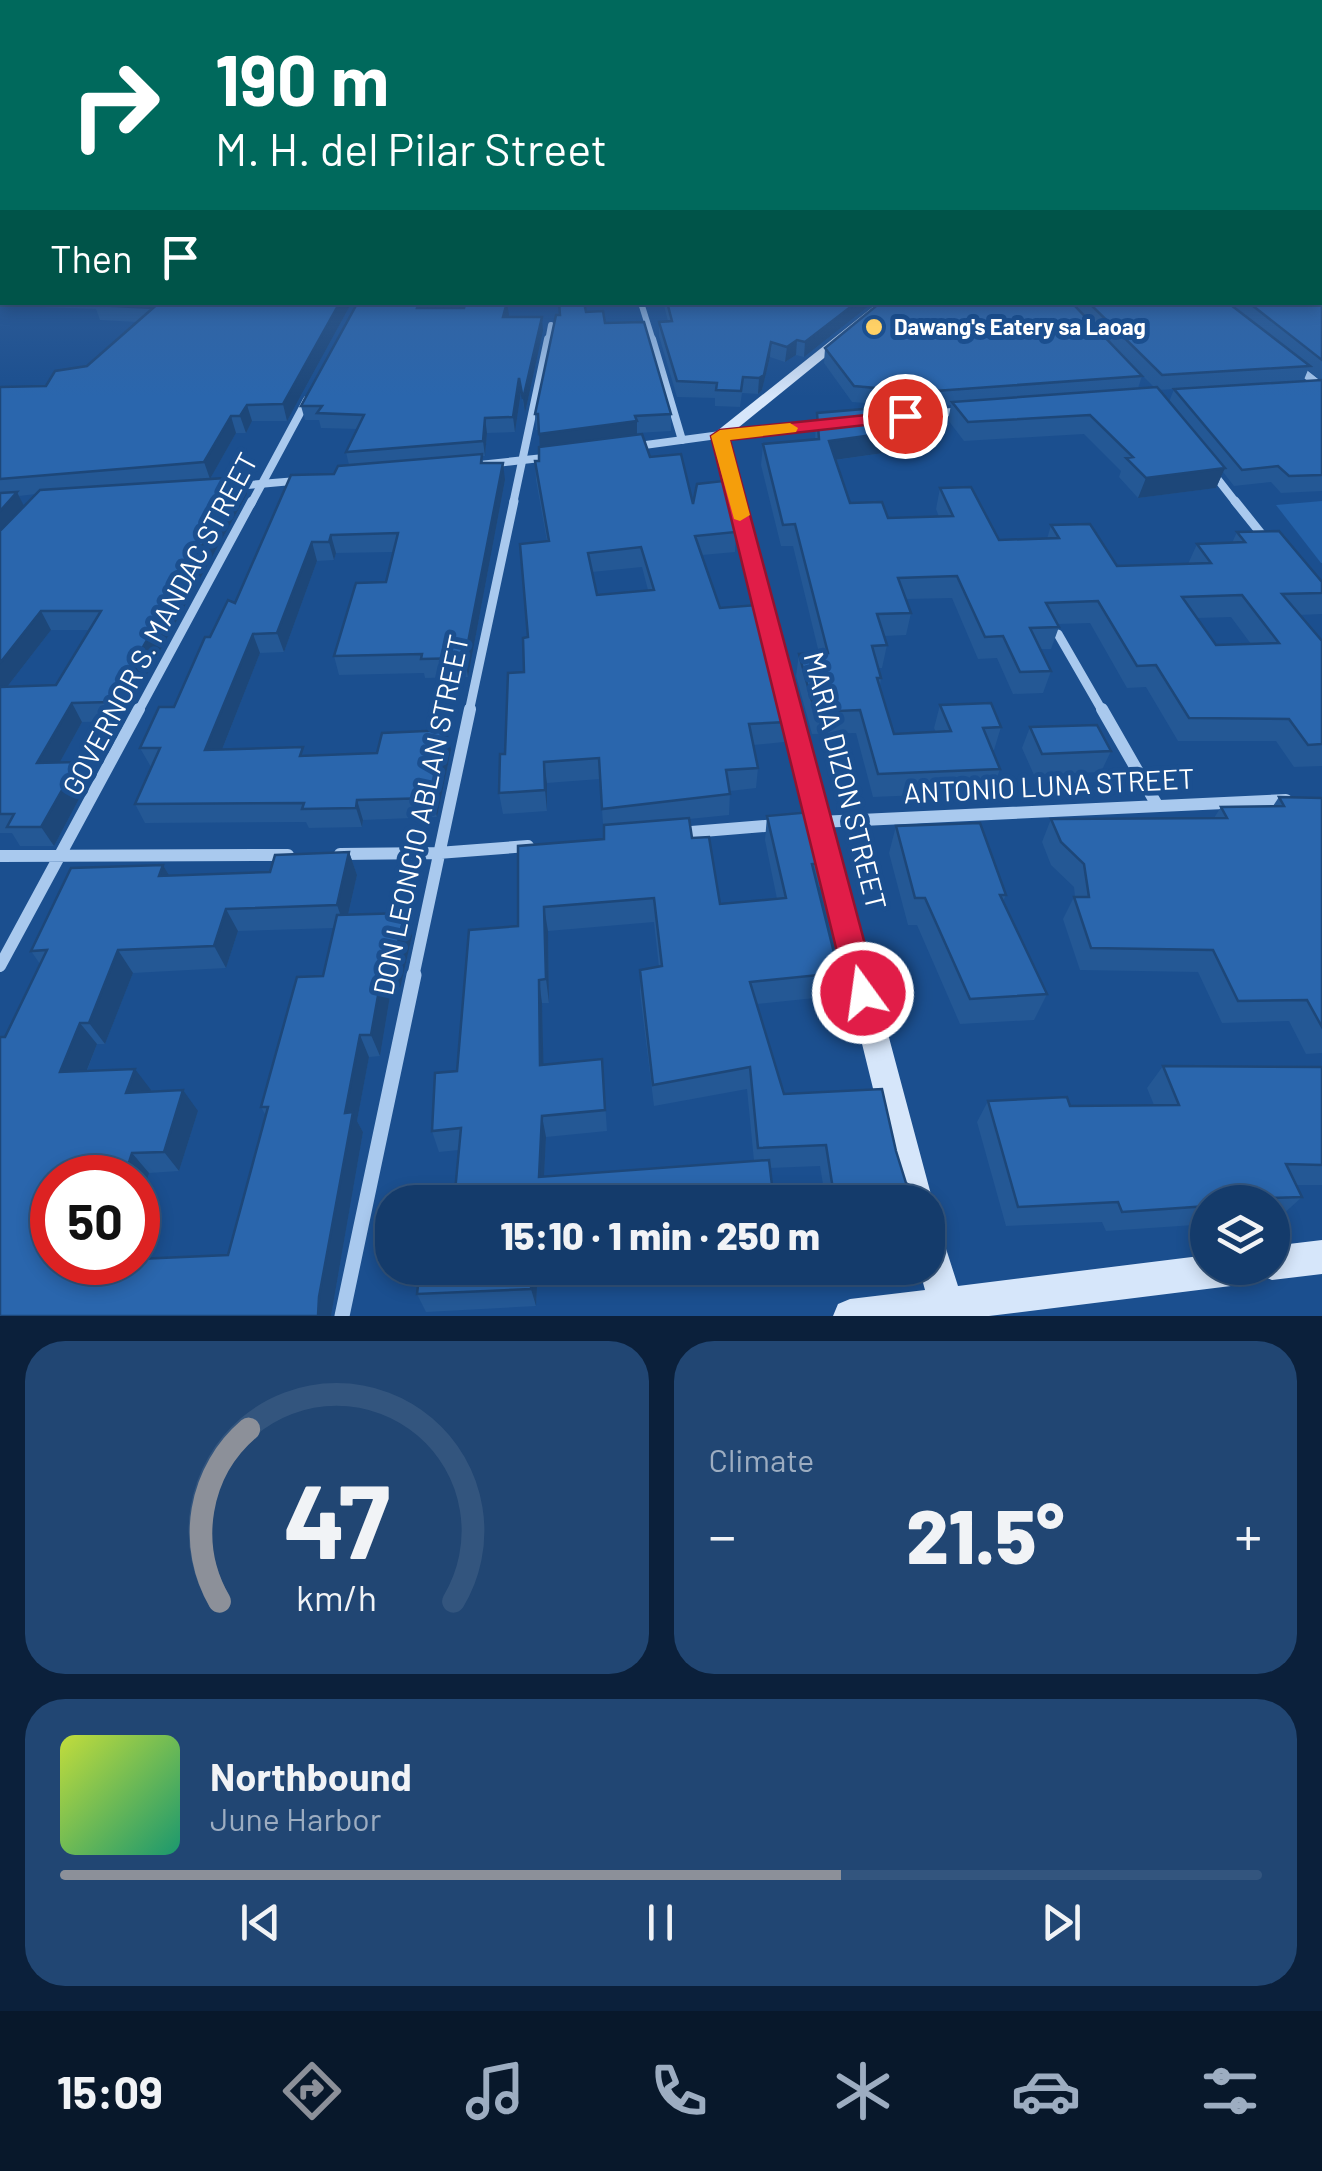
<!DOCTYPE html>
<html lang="en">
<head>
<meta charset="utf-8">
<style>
	body { margin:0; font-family:Barlow,sans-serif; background:#214673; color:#f1f3f6; height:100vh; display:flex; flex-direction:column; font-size:38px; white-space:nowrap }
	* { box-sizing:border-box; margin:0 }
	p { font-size:32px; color:#9dadc1 }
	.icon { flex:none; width:55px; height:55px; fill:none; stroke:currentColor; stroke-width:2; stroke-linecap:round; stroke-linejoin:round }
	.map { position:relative; height:1316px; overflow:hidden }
	.panel { display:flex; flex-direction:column; gap:25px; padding:25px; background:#0b203b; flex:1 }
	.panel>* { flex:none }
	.hud { position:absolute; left:0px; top:0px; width:1322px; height:305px; box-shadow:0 5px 15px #0003,0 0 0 2px #33557e; background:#00695c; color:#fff; overflow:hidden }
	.fabs { position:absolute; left:1190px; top:1185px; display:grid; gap:20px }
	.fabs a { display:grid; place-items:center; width:100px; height:100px; border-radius:50%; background:#143b6b; box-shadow:0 5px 15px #0003,0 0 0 2px #33557e; font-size:50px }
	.speed { position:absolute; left:30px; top:1155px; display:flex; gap:20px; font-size:50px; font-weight:700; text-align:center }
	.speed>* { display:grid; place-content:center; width:130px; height:130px; border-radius:50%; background:#143b6b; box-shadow:0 5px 15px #0003,0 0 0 2px #33557e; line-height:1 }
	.speed .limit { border:15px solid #d22; background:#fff; color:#111 }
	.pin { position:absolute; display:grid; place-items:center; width:85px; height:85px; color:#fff; margin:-42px; border:5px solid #fff; border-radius:50%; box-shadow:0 2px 10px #0007 }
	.me { position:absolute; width:110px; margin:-55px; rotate:346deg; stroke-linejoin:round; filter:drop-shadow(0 0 8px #0008) }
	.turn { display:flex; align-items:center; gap:35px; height:210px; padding:0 50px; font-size:45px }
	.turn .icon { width:130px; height:130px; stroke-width:2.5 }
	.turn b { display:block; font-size:70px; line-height:85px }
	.then { display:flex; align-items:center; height:95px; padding:0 50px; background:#0003; gap:20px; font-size:38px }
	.big { font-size:75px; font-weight:800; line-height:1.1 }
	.panel .widget { flex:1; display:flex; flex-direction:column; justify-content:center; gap:15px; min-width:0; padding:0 35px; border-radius:40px; background:#214673 }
	.panel .dial { align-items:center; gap:0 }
	.dial svg { height:260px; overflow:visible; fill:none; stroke:#33557e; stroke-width:7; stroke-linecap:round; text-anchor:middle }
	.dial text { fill:#f1f3f6; stroke:none }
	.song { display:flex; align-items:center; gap:30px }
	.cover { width:120px; height:120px; border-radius:15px; background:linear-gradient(135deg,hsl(70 70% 55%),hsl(160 70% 35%)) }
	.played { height:10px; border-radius:5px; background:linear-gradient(90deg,#8c9099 65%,#33557e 65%) }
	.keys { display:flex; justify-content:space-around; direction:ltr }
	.heat { display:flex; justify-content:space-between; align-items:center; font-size:55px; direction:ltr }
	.panel .tiles { flex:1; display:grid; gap:25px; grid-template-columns:1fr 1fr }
	.widget:last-child { grid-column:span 2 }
	.trip { position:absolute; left:375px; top:1185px; width:570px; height:100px; border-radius:40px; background:#143b6b; box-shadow:0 5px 15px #0003,0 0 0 2px #33557e; font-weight:800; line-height:100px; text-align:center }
	.tabs { display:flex; height:160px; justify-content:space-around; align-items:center; background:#08182b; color:#9dadc1 }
	.tabs .icon { width:70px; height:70px }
	.tabs .active { color:#8c9099 }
	.tabs b { font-size:45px; color:#f1f3f6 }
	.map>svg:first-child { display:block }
	.green { fill:#2461a8 }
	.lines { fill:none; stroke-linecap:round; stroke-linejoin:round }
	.minor-far4 { stroke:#a9c9ee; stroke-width:6 }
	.minor-far3 { stroke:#a9c9ee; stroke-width:8 }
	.minor-far2 { stroke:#a9c9ee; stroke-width:9 }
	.minor-far1 { stroke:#a9c9ee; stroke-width:12 }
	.minor { stroke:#a9c9ee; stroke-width:15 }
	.tertiary { fill:#a9c9ee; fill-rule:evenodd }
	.secondary { fill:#d6e6fa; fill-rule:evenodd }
	.wall { fill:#245895; fill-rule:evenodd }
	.shaded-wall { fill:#1d4779 }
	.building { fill:#2a66ad; stroke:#1d4779; stroke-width:2.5; fill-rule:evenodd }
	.route { fill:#e11d48; stroke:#92132f; stroke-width:2.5 }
	.slow { fill:#f59e0b }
	.poi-dot { fill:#ffd166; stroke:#1b4f8f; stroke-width:4 }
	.labels { text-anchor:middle; stroke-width:10; stroke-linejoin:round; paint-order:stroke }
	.far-poi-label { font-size:22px; font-weight:bold; fill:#fff; stroke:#1b4f8f; text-anchor:start }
	.street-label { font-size:28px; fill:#fff; stroke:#1b4f8f }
</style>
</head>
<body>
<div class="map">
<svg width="1322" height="1316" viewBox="0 0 1322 1316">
	<rect width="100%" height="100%" fill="#1b4f8f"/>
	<path class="green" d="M1322,501V563H1321L1276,505Z"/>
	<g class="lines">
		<path class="minor-far4" d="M642,306L653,341
			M548,341L551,325"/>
		<path class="minor-far3" d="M652,339L682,440
			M1295,366L1322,387
			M895,417L963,411
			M721,435L828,424
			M1212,472L1237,504
			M251,504L307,400
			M513,504L548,339"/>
		<path class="minor-far2" d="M1235,501L1267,541
			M1058,634L1103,712
			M138,712L252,501
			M469,712L514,501"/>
		<path class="minor-far1" d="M1102,709L1157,805
			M819,822L1286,800
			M679,833L777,825
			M340,854L438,853L528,846
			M0,856L288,855
			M0,966L139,709
			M413,977L470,709"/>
		<path class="minor" d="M342,1316L414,975"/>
		<path class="tertiary" d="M720,431L725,432V438L623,452L616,448L623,444Z
			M562,452L569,456L567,459L479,469L472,465L479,461Z
			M309,476L316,480L314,483L225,491L218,487L225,483Z"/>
		<path class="secondary" d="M879,302H893L728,436L933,1202L928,1214V1202H901L712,435Z
			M928,1226L940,1230L958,1286L1208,1255V1268H1256L1251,1280L1239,1285L989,1316H833L838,1304L850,1299L925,1290L919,1268H928Z
			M1322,1240V1274L1272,1280L1260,1275L1257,1268H1272V1246Z"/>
	</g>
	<path class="wall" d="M1322,255V491L1281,493L1271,482L1234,486L1223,472L1216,488L1138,498L1119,477L1121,471L1084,434L964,441L948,420L951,405L918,407L852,402L824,363L825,348L881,302H1320ZM1308,370L1321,381L1303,382ZM1141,374L1154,387L1138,388L1142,376ZM1174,389L1169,402L1159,390Z
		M38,302H352L287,421H252L246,433H236L210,479L247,494L121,721L82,722L60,762H78L89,780L54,846H20L12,833H0V387L46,386L87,366L137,322L100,320L96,309L40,307ZM36,494L24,507L19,496ZM51,630H90L56,685L7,687Z
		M508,302V317L543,331L525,413L521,392L515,432L487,433L485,456H482L483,463L505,480L468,677L425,678L424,673L339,675L334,656L386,582L393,552L336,553L334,560L317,561L284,652L260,653L222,750L306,756L451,750L437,817L363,820L362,827L309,828L306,822L145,823L135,804L151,767L140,748L174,707L210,637L334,474L349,465L346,452L357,429L321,428L319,420H305L301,406L422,308H464Z
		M663,302H874L804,357L796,355L785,362L770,357L762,390L758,394L742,393L740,407L715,406V398L677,397L659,336V322L668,321Z
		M586,312L605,323L671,414V431L637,433L650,457L693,504L736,532L735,552L702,555L720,608L786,722L784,742L753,745L758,768L756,788L730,791L729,815L689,819L692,838L720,904L777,899L765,840L767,816L824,863L820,887H818L839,973L834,996L757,1004L784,1094L896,1151L906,1183L915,1202H826L820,1166L770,1168L454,1202L459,1150L439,1152L432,1131L518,926L604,839L600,779L547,783V811L503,814L499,793L505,754L524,672L528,637L547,541L536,480L535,461H539L540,447L539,430H536L535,414ZM642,567L648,590L597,595L592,572ZM654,922L659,967L640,970V993L654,1106L747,1089L754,1161L544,1177L546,1137L607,1131L602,1059L543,1065L542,1003H549L548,931Z
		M817,413L916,429L912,449L836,460L850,503L888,518L939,517L936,509L940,488L999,540L1047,539L1051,525L1117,566L1188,564L1197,544L1232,543L1237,532L1322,582V614L1299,615L1322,641V766L1294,767L1276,741H1178L1146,687L1127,688L1090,623L1058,624L1059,627L1051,649H1040L1051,671L1043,693L1013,694L997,658L978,659L952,598L906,599L911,613L906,635L884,636L887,645L882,668H878L881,678L880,686L894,734L936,732L934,728L940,705L1001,727L994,750H992L1000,769L992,792L873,797L856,733L812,734L796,676L799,654L819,653L793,546H781L761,465L763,444L815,440ZM1231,617L1251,644L1216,645L1197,618Z
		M1030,727L1111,751L1101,772L1034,775L1022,748Z
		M1279,797L1322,798V1053L1306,1054L1289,1021L1222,1023L1198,972L1080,970L1063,919L1074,897H1075L1074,887L1051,865L1042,842L1051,819L1214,818L1221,807L1273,806Z
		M896,826L1006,895L1003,901L1047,994L1034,1020L960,1024L917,925H908L889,853Z
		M349,852L357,875L348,915L405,913L412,936L400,989L391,990L380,1056L369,1057L357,1121L363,1132L331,1316H0L5,1037L40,964L31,951L163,865L169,875L270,872ZM334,928L323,976L261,1107L266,1116L228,1255L52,1262L149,1173L179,1171L198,1111L150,1092L151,1090L87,1071L97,1044H105L133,973L226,968L238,931Z
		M1163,1066L1322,1067V1185H1296L1302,1197L1280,1217H1272V1202H1208V1219H1200L1194,1225L1106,1231L1102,1222L1006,1226L977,1122L988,1101L1070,1106L1154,1105L1147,1088Z
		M420,1268H656V1281L537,1287L536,1306L426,1312L417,1294Z"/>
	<path class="shaded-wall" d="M340,302H352L287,421L283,404Z
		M507,302L509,315L504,331L503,317Z
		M857,302H874L804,357L805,342Z
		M542,317L543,331L525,413L523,399Z
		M797,340L796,355L785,362L787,347Z
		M771,342L770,357L762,390L758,394L759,378Z
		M519,378L521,392L515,432L513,417Z
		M247,405L252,421L246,433L240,416Z
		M231,416L236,433L210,479L204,462Z
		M485,418L487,433L485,456L483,441Z
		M637,421V438L540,451L539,434Z
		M916,429L912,449L827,461L829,441Z
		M503,463L505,480L468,677L465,658Z
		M1225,468L1216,488L1138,498L1146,478Z
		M242,477L247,494L121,721L111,702Z
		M17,492L26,510L0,540V511Z
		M331,535L336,553L334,560L329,542Z
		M312,542L317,561L284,652L277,633Z
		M41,611L51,630L0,696V663Z
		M253,634L260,653L214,770L205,750Z
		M72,703L82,722L49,782L37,763Z
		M447,730L451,750L437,817L432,798Z
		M78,762L89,780L54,846L41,827Z
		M544,762L547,783V811L545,790Z
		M357,800L363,820L362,827L356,808Z
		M349,852L357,875L345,928L337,905Z
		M163,865L176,887L159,876Z
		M544,907L548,931L549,1003L546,979Z
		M226,909L238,931L226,968L214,946Z
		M405,913L412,936L400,989L392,967Z
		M118,950L133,973L105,1044L89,1023Z
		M383,968L391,990L380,1056L371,1035Z
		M539,980L542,1003L544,1087L540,1065Z
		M80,1023L97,1044L78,1093L60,1072Z
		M360,1035L369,1057L357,1121L363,1132L331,1316H318L319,1297L345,1113Z
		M135,1069L151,1090L143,1113L126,1093Z
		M183,1090L198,1111L179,1171L164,1152Z
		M542,1116L546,1137L543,1197L539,1177Z
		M132,1153L149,1173L138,1208V1178H124Z
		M532,1269L537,1287L536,1306L531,1289Z"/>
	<path class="building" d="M1320,213H1322V235H1320Z
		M0,215H2V270H0Z
		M1320,254L1322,255V360L1248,302H1320Z
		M98,302H340L283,404L247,405L240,416H231L204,462L0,479V387L46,386L55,371L87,366L153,308L94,305Z
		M358,302H419L417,308H464L466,302H507L503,317H542L523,399L519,378L513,417L485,418L483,441L346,452L364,415L317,413L322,406H301Z
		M559,302H584L586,312L603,311L605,323L644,322L671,414L635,416L637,421L539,434L538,414H535L556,315H560Z
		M667,302H857L805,342L797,340L787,347L771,342L764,375L759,378L743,377L741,391L716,390L717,383L677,381L659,322L672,321Z
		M881,302H1071L1142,376L921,392L854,386L825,348Z
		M1088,302H1227L1310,366L1162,375Z
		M1322,380V475L1289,476L1278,466L1242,470L1174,389Z
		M1157,387L1225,468L1146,478L1126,458L1133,457L1090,415L968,422L952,402Z
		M899,406L916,429L829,441L850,503L882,502L888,518L953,516L940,488L971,487L999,540L1059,538L1051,525L1090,524L1117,566L1211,563L1197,544L1245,542L1237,532L1279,531L1322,582V593L1282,594L1322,641V744L1308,745L1289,719L1189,718L1156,665L1137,666L1098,601L1046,603L1059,627L1030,628L1051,671L1020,672L1003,636L985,637L957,576L898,578L911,613L877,614L887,645L872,646L881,678H877L894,734L951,731L940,705L991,703L1001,727L983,728L1000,769L878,774L860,710L815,712L799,654L828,653L795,524L783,525L763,444L819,439L817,413ZM1242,595L1279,643L1216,645L1182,597Z
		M642,434L650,457L681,454L693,504L697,484L723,481L736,532L695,536L720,608L757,605L786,722L749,724L758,768L726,770L730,794L602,809L599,758L544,762L545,790L499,793L500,754H505L508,673L524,672L523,638L528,637L520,544L549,541L535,461H539V447ZM641,547L654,590L597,595L588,553Z
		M482,454L481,463H503L465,658L421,659L422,654L334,656L356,583L386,582L398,533L331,535L329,542H312L277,633L253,634L205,750L303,747L300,756L377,753L382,733L447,730L432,798L357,800L356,808L302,809L304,803L135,804L160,748H140L159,707H174L205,637H210L228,600L235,603L291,475L334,474L338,466Z
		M242,477L111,702L72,703L37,763L78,762L41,827H7L14,814H0V687L56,685L101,611H41L0,663V531L40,490Z
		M17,492L0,511V493Z
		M1097,725L1111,751L1042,754L1030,727Z
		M1279,797L1322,798V1027L1307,1000L1238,1001L1213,950L1091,948L1074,897H1089L1084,864L1061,842L1051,819L1227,818L1221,807L1284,806Z
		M811,812L824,863L812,864L839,973L750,982L784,1094L882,1089L896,1151L906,1183L911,1186L915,1202H835L826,1145L758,1148L750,1067L653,1085L640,970L662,966L654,898L544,907L546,979L539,980L540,1065L602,1059L605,1110L542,1116L539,1177L769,1160L774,1202H454L461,1128L432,1131L435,1073L457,1071L469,930L518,926V846L604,839V825L689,818L692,838L709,837L720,904L786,898L767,816Z
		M980,823L1006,895H1000L1047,994L970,999L925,898H915L896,826Z
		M349,852L337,905L226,909L214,946L118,950L89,1023H80L60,1072L135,1069L126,1093L183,1090L164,1152L132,1153L124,1178H52V1262H138V1259L228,1255L268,1107H261L297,977L323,976L337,915L405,913L392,967L383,968L371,1035H360L345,1113L353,1112L319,1297L318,1316H0V1037H5L47,950L31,951L71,868L163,865L159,876L270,872L275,855Z
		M1163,1066L1322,1067V1165L1286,1164L1302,1197L1210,1200L1211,1202H1208V1206L1122,1212L1118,1202L1018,1207L988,1101L1067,1097L1070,1106L1179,1105Z
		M420,1268H561L532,1269L531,1289L417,1294Z"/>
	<linearGradient id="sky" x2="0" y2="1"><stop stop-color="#0f2b4f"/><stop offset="0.54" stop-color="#39639b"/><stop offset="1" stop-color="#39639b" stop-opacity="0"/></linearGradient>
	<rect width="1322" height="397" fill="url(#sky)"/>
	<path class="route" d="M905,411L911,413V420L730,440L878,993L874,1003L863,1007L852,1003L847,993L711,436L720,430Z"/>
	<path class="slow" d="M790,423L798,428L796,432L730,440L750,515L740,521L734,519L711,436L720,430Z"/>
	<circle class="poi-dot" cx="874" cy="327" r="10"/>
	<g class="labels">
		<g class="far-poi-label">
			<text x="894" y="335">Dawang's Eatery sa Laoag</text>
		</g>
		<g class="street-label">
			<text transform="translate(160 624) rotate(-62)" y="10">GOVERNOR S. MANDAC STREET</text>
			<text transform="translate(845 781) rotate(76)" y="10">MARIA DIZON STREET</text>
			<text transform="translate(1049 786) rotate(-3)" y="10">ANTONIO LUNA STREET</text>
			<text transform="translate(421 815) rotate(-78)" y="10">DON LEONCIO ABLAN STREET</text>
		</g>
	</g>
</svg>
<div class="fabs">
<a><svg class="icon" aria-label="layers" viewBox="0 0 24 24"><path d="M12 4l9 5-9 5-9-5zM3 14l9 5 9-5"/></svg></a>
</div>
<div class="speed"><div class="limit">50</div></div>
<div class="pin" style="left:905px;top:416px;background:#d93025"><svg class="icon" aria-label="arrive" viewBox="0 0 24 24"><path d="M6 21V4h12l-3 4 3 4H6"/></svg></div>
<svg class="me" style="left:863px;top:993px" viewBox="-20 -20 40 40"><circle r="17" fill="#e11d48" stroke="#fff" stroke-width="3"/><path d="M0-11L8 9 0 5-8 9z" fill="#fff"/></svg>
<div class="trip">15:10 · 1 min · 250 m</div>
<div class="hud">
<div class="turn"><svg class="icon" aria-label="right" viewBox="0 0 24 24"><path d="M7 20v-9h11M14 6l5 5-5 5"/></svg><div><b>190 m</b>M. H. del Pilar Street</div></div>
<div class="then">Then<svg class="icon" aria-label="arrive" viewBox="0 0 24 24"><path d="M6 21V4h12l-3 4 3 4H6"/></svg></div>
</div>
</div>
<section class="panel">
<div class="tiles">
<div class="widget dial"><svg viewBox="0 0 100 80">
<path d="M14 69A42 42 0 1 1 86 69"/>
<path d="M14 69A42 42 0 0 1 23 16" stroke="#8c9099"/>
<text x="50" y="56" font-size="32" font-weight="700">47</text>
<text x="50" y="72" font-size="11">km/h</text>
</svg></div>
<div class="widget"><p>Climate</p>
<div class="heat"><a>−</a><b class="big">21.5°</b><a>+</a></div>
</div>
<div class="widget">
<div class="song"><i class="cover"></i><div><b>Northbound</b><p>June Harbor</p></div></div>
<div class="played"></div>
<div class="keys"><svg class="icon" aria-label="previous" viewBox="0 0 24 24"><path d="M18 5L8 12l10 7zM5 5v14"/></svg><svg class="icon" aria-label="pause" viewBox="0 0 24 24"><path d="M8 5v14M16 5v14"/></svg><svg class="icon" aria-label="next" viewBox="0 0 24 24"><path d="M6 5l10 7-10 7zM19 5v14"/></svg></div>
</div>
</div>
</section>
<nav class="tabs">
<b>15:09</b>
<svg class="icon active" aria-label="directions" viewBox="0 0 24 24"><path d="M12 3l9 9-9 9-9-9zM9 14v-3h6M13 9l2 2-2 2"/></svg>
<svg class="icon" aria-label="music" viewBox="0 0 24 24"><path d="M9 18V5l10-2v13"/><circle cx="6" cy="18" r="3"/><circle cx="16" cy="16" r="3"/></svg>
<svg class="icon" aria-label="phone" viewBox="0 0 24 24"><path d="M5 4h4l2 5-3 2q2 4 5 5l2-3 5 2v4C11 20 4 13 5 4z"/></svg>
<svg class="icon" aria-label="climate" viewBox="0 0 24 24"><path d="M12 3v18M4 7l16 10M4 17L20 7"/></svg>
<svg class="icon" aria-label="car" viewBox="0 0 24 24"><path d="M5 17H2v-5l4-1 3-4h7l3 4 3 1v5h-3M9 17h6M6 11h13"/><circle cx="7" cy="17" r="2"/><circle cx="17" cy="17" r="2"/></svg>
<svg class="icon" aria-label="filters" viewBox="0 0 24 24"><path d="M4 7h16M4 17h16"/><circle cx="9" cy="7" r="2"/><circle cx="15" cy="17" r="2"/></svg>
</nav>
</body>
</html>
